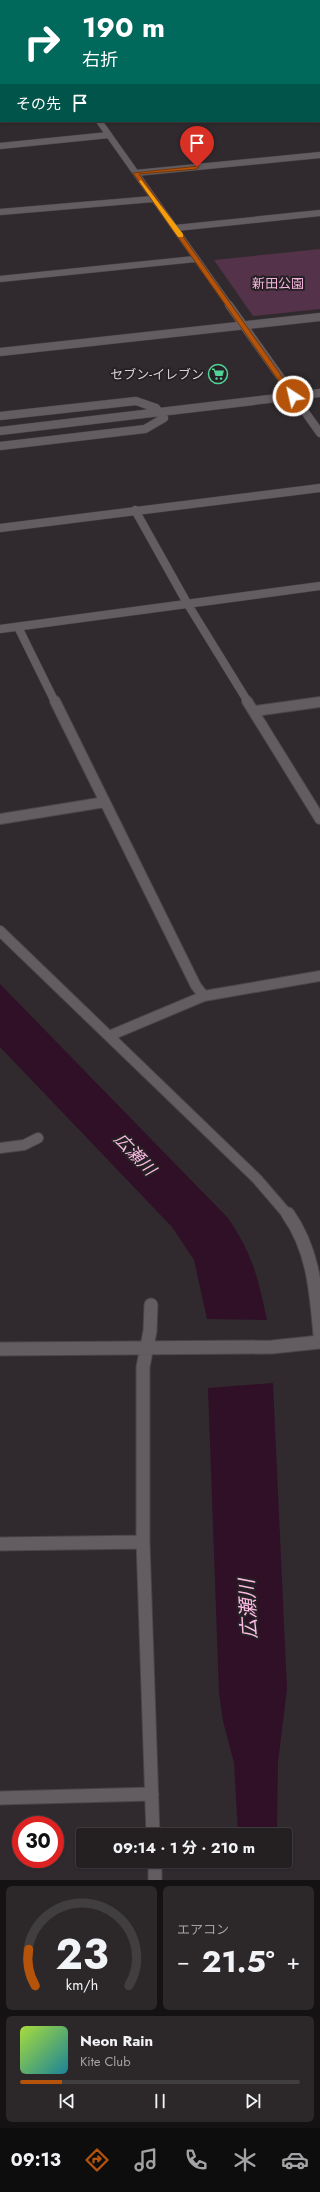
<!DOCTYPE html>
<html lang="ja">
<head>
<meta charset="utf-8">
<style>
	body { margin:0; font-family:Jost,"Noto Sans JP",sans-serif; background:#2c282a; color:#f1f3f6; height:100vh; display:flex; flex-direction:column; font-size:15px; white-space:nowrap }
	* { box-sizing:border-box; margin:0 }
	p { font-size:13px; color:#a3a3a5 }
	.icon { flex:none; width:22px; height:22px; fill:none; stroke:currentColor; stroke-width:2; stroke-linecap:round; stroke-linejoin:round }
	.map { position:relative; height:1880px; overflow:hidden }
	.details { display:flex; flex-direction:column; gap:6px; padding:6px; background:#141213; flex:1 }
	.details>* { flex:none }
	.top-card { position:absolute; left:0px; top:0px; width:320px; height:122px; box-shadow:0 1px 3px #0004,0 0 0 1px #413e40; background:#00695c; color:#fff; overflow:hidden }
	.speed { position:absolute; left:12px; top:1816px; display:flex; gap:8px; font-size:20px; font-weight:700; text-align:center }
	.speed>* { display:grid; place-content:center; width:52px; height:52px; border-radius:50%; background:#242022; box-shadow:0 1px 3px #0004,0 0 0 1px #413e40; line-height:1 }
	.speed .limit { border:6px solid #d22; background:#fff; color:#111 }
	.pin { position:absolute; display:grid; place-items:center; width:34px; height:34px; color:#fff; margin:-41px -17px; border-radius:50% 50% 50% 0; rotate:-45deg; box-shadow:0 0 4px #0007 }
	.pin .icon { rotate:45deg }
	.me { position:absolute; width:44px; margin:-22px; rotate:325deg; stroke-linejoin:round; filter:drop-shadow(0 0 3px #0008) }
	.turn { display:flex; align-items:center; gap:14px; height:84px; padding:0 16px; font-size:18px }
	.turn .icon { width:52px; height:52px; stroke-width:2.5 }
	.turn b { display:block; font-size:28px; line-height:34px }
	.then { display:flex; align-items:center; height:38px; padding:0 16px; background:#0003; gap:8px; font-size:15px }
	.big { font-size:30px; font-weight:700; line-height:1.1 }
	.details .tile { flex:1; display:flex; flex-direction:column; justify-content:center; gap:6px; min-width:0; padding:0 14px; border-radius:6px; background:#2c282a }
	.details .dial { align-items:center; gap:0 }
	.dial svg { height:104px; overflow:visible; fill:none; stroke:#413e40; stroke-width:7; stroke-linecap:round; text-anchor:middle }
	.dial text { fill:#f1f3f6; stroke:none }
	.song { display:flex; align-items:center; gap:12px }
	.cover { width:48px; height:48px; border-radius:6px; background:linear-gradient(135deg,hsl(80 70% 55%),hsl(190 70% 35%)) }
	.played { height:4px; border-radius:2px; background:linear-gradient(90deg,#b45309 15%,#413e40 15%) }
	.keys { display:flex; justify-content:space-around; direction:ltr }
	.heat { display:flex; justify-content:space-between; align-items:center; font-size:22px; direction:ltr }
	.details .tiles { flex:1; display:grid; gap:6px; grid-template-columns:1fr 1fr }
	.tile:last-child { grid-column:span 2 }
	.trip { position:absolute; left:76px; top:1828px; width:216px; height:40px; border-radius:4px; background:#242022; box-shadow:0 1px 3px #0004,0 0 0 1px #413e40; font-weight:700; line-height:40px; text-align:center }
	.dock { display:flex; height:64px; justify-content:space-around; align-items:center; background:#0e0d0e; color:#a3a3a5 }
	.dock .icon { width:28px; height:28px }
	.dock .on { color:#b45309 }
	.dock b { font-size:18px; color:#f1f3f6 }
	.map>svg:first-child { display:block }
	.green { fill:#543249 }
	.water { fill:#301026 }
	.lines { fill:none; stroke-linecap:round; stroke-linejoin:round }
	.minor-far3-casing { stroke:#494547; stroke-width:7 }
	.minor-far2-casing { stroke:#494547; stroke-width:9 }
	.minor-far1-casing { stroke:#494547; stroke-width:12 }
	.minor-casing { stroke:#494547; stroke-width:15 }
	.minor-far3 { stroke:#635d61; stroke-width:6 }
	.minor-far2 { stroke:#635d61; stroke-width:8 }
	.minor-far1 { stroke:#635d61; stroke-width:10 }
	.minor { stroke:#635d61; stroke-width:13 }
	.route { fill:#b45309; stroke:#753606 }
	.slow { fill:#f59e0b }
	.labels { text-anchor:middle; stroke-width:4; stroke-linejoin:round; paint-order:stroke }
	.far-park-label { font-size:13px; fill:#f4b4de; stroke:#262124 }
	.far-poi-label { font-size:13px; fill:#d6d2d4; stroke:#262124; text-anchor:end }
	.water-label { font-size:17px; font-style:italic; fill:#fcbbe5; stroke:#262124 }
	.near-water-label { font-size:20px; font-style:italic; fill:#fcbbe5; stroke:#262124 }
</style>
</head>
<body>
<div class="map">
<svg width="320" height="1880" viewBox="0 0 320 1880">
	<rect width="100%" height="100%" fill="#302a2e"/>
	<path class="green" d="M320,249V309L253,316L214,260Z"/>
	<path class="water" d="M0,984L228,1218C253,1255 258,1278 267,1320L207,1319L194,1260L172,1227L0,1047Z
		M273,1383L287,1689L278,1762L277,1833H238L234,1763L223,1721L219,1693L208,1388Z"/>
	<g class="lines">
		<g class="minor-far3-casing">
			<path id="minor-far3" d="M311,0L313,1
				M250,1L260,0
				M99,121L230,306
				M0,146L109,135
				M136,173L320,155
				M0,212L153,199
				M176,228L320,213
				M0,279L195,259"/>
		</g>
		<g class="minor-far2-casing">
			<path id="minor-far2" d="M229,305L320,433
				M0,352L320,317
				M0,416L136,401L156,408L164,418L145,429L0,446
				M0,431L320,393
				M135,510L187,603L248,702
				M0,528L320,488
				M18,627L55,702
				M0,629L320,586"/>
		</g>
		<g class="minor-far1-casing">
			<path id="minor-far1" d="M55,701L196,986L204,996
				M247,701L320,819
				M255,711L320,702
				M0,819L105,802
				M0,931L257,1179L288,1215
				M109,1036L204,996L320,976
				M0,1148L24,1145L38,1138"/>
		</g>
		<g class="minor-casing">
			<path id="minor" d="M288,1214C314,1251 316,1292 320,1335
				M151,1305L150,1331L143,1367V1542L153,1835
				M0,1349L272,1347L320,1342
				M0,1544L143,1542
				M0,1798L152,1794
				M155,1861V1880"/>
		</g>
		<use href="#minor-far3" class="minor-far3"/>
		<use href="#minor-far2" class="minor-far2"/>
		<use href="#minor-far1" class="minor-far1"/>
		<use href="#minor" class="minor"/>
	</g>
	<path class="route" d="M199,166L197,169L139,174L295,395V397H290L133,173Z"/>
	<path class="slow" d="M141,180L183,234V237H178L139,181Z"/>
	<defs>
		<g id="supermarket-ring" transform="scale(1)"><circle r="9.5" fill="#262124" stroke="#51d398" stroke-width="1.5"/><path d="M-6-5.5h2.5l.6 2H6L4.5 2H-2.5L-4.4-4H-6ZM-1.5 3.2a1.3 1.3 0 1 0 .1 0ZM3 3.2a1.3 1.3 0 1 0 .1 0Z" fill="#51d398"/></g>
	</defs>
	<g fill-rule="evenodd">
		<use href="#supermarket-ring" x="218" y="374"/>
	</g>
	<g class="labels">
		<g class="far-park-label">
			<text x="278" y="288">新田公園</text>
		</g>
		<g class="far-poi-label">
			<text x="204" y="379">セブン-イレブン</text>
		</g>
		<g class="water-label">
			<text transform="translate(135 1154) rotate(46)" y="6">広瀬川</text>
		</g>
		<g class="near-water-label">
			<text transform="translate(248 1609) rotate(-93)" y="7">広瀬川</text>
		</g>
	</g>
</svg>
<div class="speed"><div class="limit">30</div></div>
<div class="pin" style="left:197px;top:167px;background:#d93025"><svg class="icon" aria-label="arrive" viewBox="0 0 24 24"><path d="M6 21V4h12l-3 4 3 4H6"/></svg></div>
<svg class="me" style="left:293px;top:396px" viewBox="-20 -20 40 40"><circle r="17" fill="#b45309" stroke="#fff" stroke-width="3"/><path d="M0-11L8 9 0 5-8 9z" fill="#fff"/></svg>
<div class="trip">09:14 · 1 分 · 210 m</div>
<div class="top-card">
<div class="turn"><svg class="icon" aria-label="right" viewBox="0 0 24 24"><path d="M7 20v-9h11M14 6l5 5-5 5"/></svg><div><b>190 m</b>右折</div></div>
<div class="then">その先<svg class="icon" aria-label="arrive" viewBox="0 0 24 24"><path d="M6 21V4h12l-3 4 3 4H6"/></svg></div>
</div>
</div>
<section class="details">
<div class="tiles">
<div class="tile dial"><svg viewBox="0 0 100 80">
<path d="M14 69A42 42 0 1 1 86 69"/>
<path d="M14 69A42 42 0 0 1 9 41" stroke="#b45309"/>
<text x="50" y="56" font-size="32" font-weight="700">23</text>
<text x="50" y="72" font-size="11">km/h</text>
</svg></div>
<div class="tile"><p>エアコン</p>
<div class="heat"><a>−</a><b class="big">21.5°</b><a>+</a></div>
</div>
<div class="tile">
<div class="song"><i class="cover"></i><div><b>Neon Rain</b><p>Kite Club</p></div></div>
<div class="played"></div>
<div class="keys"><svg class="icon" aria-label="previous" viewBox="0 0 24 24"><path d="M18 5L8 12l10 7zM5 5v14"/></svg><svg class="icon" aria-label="pause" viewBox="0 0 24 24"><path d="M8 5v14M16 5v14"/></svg><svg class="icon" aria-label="next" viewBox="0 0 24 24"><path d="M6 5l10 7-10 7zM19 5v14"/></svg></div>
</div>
</div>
</section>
<nav class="dock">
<b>09:13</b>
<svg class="icon on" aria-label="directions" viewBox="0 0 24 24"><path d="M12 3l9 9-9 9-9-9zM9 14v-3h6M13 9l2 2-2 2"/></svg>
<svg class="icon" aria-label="music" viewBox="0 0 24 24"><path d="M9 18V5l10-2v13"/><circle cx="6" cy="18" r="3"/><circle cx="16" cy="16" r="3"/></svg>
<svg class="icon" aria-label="phone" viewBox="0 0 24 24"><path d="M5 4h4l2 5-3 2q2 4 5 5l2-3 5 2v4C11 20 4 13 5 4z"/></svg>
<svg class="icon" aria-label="climate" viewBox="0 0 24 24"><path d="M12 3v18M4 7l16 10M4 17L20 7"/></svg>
<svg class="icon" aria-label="car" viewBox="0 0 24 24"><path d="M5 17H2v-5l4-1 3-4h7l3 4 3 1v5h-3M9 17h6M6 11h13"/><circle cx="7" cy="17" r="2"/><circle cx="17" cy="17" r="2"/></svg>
</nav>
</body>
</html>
